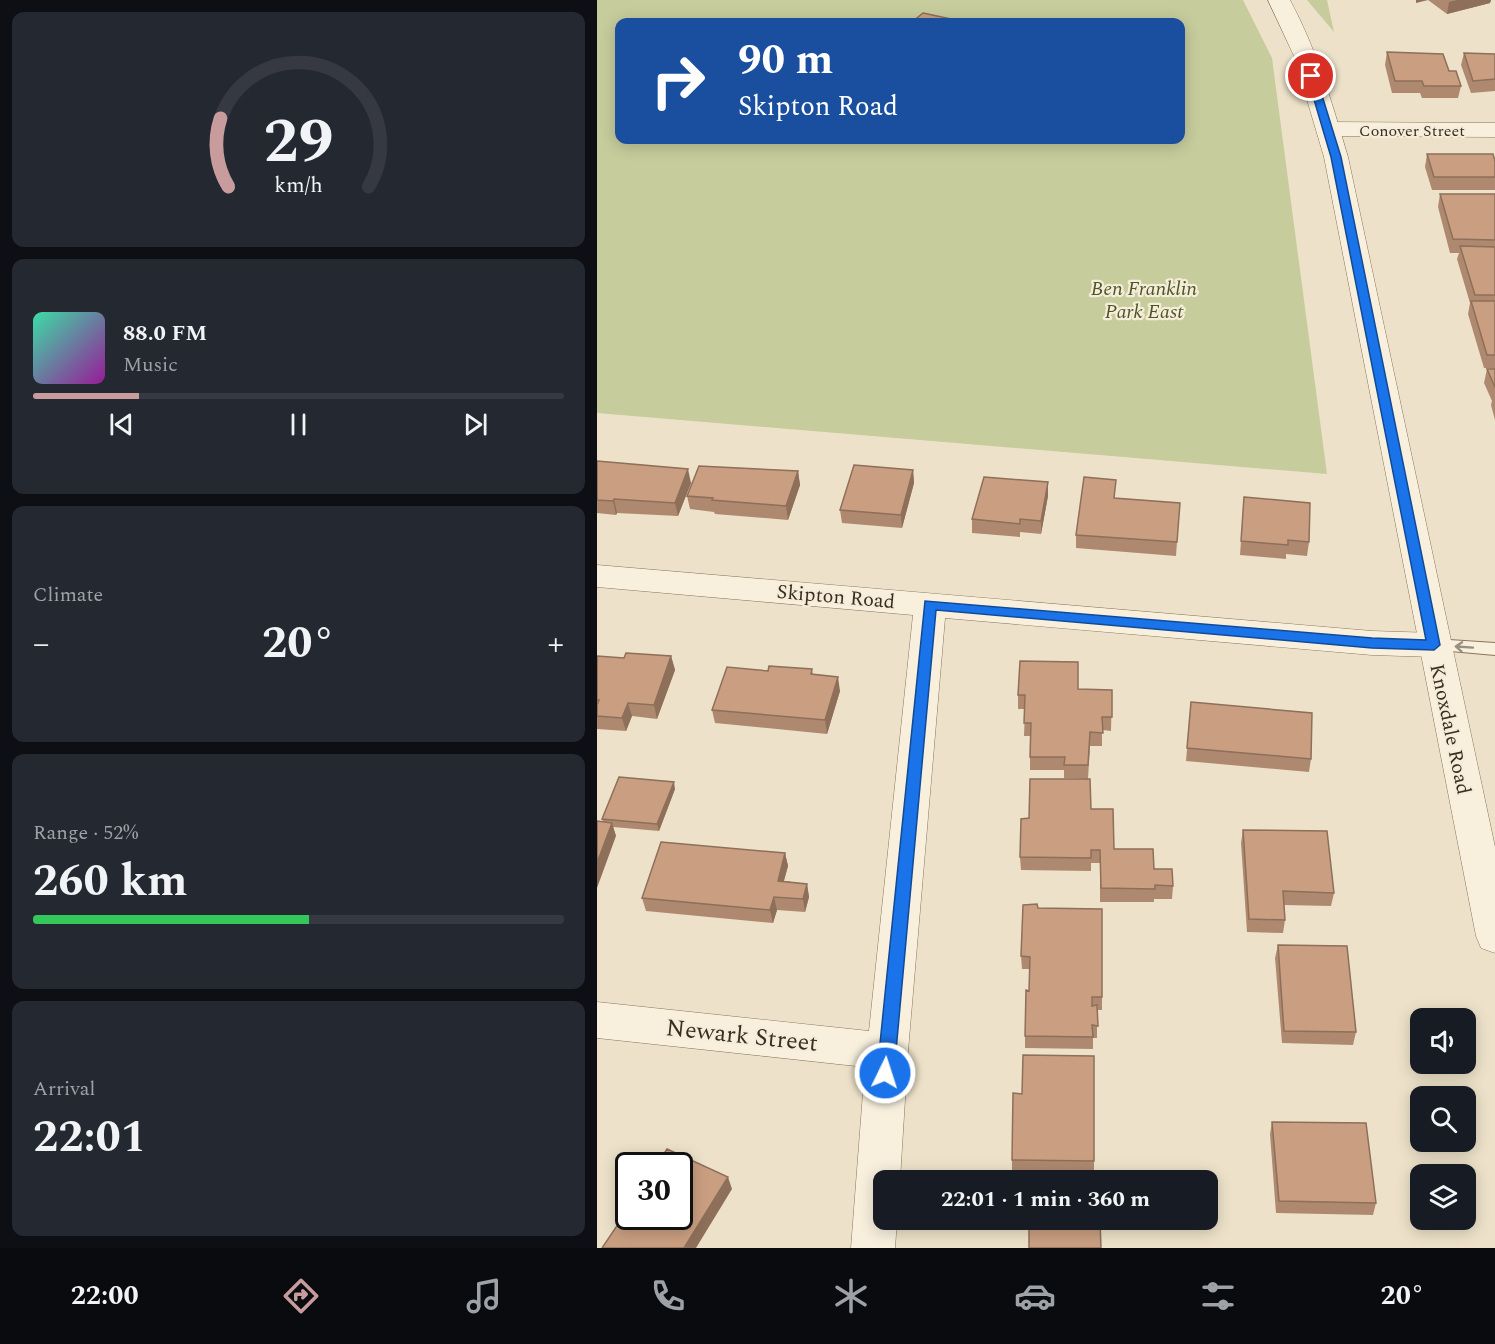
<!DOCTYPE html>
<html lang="en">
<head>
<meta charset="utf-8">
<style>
	body { margin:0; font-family:Spectral,serif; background:#242831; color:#f1f3f6; height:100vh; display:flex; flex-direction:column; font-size:22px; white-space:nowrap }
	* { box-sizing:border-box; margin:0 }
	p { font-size:20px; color:#9ea1a6 }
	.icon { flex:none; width:33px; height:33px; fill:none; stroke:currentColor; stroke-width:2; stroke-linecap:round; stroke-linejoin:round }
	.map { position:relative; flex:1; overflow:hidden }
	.panel { display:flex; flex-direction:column; gap:12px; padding:12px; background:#0d0f14; width:597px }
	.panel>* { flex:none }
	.guide { position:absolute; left:18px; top:18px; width:570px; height:126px; border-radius:12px; box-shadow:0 3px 15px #0003; background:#1a4fa0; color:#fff; overflow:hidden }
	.controls { position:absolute; left:813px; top:1008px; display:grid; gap:12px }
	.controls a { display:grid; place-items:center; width:66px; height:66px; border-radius:12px; background:#171b24; box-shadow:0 3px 15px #0003; font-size:30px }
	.speed { position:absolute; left:18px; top:1152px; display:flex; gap:12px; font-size:30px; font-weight:700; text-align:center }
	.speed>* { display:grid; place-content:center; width:78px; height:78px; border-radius:50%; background:#171b24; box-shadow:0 3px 15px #0003; line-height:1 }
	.speed .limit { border:3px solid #111; border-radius:9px; background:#fff; color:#111 }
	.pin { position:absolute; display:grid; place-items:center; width:51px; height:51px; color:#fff; margin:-26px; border:3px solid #fff; border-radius:50%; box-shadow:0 2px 6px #0007 }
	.me { position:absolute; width:66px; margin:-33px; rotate:4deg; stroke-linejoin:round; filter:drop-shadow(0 0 4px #0008) }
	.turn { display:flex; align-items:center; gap:21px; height:126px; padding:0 24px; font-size:27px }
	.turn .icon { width:78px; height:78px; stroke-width:2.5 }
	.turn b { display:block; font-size:42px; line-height:51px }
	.big { font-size:45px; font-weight:700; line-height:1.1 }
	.panel .tile { flex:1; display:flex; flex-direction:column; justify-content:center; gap:9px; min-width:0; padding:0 21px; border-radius:12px; background:#242831 }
	.panel .dial { align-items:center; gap:0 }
	.dial svg { height:156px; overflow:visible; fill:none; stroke:#363941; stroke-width:7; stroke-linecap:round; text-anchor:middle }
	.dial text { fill:#f1f3f6; stroke:none }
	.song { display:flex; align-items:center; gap:18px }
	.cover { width:72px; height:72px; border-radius:9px; background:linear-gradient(135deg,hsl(160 70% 55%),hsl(300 70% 35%)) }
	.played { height:6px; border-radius:3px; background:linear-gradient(90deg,#c89b9d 20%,#363941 20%) }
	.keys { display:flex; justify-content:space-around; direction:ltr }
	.heat { display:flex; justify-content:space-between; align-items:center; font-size:33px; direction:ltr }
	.charge { height:9px; border-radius:4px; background:linear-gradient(90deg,#34c759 52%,#363941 0) }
	.trip { position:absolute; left:276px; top:1170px; width:345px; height:60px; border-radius:12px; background:#171b24; box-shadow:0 3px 15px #0003; font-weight:700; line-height:60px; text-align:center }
	.dock { display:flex; height:96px; justify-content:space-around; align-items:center; background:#090b0e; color:#9ea1a6 }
	.dock .icon { width:42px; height:42px }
	.dock .selected { color:#c89b9d }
	.dock b { font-size:27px; color:#f1f3f6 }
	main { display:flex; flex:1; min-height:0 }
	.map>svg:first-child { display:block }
	.green { fill:#c7cc9d; fill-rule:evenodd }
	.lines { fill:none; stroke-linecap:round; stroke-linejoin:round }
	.service-casing { stroke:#89755e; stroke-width:2 }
	.minor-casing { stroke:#89755e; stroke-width:1 }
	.tertiary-casing { stroke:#89755e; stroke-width:1 }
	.service { fill:#f8f0dd; fill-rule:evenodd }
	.minor { fill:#f8f0dd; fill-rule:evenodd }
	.tertiary { fill:#f8f0dd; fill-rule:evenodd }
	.wall { fill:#ae896f }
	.shaded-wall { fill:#8d6f5a }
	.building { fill:#ca9f81; stroke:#8d6f5a; stroke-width:1.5 }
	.oneway { stroke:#9a8e7f }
	.route { fill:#1a73e8; stroke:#114b97; stroke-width:1.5 }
	.labels { text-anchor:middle; stroke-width:4.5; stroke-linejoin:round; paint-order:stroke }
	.far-street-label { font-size:16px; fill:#3b2d21; stroke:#f5edd9 }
	.park-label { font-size:20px; font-style:italic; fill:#4b5628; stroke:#f5edd9 }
	.street-label { font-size:20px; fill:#3b2d21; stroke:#f5edd9 }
	.near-street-label { font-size:24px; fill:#3b2d21; stroke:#f5edd9 }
</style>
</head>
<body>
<main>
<section class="panel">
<div class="tile dial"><svg viewBox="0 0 100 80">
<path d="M14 69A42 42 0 1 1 86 69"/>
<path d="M14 69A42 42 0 0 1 10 34" stroke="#c89b9d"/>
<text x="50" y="56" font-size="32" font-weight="700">29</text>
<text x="50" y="72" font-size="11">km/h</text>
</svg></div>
<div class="tile">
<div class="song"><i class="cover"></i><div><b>88.0 FM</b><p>Music</p></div></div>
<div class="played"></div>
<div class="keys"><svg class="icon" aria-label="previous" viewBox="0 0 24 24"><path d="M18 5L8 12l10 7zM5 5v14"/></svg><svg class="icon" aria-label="pause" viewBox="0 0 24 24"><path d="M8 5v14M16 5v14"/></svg><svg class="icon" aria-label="next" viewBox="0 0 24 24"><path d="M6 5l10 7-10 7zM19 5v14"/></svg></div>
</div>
<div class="tile"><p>Climate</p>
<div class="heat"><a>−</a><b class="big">20°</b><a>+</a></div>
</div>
<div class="tile"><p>Range · 52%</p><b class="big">260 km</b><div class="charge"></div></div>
<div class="tile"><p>Arrival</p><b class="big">22:01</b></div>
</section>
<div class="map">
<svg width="898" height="1248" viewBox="0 0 898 1248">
	<rect width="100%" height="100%" fill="#ede2c9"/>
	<path class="green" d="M0,0H646L675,58L730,474L0,413ZM22,22H584V140H22Z
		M710,0H730L737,32Z"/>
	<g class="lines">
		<g class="service-casing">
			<path id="service" d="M837,639L898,643V655L831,649L829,645L831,641Z"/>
		</g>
		<g class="minor-casing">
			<path id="minor" d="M731,122L898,123V137L731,136L723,134L719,129L723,124Z
				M0,565L775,631L837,633L849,636L854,645L849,654L837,657L775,655L348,618L311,1051L303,1180H286V1220H300L298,1248H254L268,1067L0,1038V1002L272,1031L316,615L0,587Z"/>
		</g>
		<g class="tertiary-casing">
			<path id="tertiary" d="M671,0H693C720,50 735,103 751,157L898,847V953L884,948L879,936L727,157L697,56Z"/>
		</g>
		<use href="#service" class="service"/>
		<use href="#minor" class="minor"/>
		<use href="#tertiary" class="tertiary"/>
	</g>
	<path class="wall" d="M831,0H894L893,3L850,14Z
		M790,52L852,71L864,86L861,98H825L823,93H795L788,65Z
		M867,53L898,54V91L874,93L864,65Z
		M830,154L898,177V190H835L828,167Z
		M843,194H898V369L887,368L871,314L873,303L860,259L862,253H853L841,207Z
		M890,369H898V420L894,405L895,401L887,383Z
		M0,461L94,483L81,516L20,513L19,515L0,513Z
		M316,470L317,483L305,528L245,523L243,510Z
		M201,471L203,485L191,520L118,514L117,512L93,509L90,496Z
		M451,496L444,534L423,532V537L375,533V519Z
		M647,497L712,542L710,556L689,554V559L643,555Z
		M518,498L580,542L579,556L479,548V535Z
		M0,656L27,658L74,656L78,670L60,719L35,716L29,731L0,729Z
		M215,669L216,675L243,691L230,734L118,723L115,710L171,671Z
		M481,689L515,690L514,731L505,730V746H493L491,779L467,778V770H433V736H427L428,709H421V695Z
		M594,702L714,759L712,772L589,761Z
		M78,789L62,831L16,827L19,836L6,822L5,819Z
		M494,809L517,849L557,869L576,886L575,899H557V902H503V863H494V871L424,870L423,857L432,818Z
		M646,830L737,893L734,906L687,905L688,920L686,933L650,932L644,843Z
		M188,853L191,866L187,881L210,884L212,897L208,912L180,910L176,923L49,911L45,898Z
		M441,908L505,997V1010H500V1038H496V1049L428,1048V1036L432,991L433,969H425L424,956Z
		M681,945L759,1032L756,1045L685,1043L678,958Z
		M675,1122L779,1203L776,1215L679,1213L673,1134Z
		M415,1160L497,1161V1173L415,1172Z"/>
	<path class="shaded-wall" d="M819,0H831L819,3Z
		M860,0H894L893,3L850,14L852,2Z
		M91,469L94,483L81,516L78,503Z
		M316,470L317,483L305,528L304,515Z
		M201,471L203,485L191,520L189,506Z
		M451,482V496L444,534V521Z
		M17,499L20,513L19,515L16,501Z
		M74,656L78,670L60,719L57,705Z
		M241,677L243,691L230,734L228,720Z
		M31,703L35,716L29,731L25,718Z
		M77,782L78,789L62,831L60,824Z
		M15,823L19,836L0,888V863Z
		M188,853L191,866L183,894L181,881Z
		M210,884L212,897L208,912L206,899Z
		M177,897L180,910L176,923L173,910Z
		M131,1177L135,1189L99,1248H87Z"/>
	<path class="building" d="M326,13L368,22H315Z
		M790,52L846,54L852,71H859L864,86H827L825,81H798Z
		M867,53L898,54V79L876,81Z
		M830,154H896L898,161V177H837Z
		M843,194H898V240L856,239Z
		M863,246L898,247V295H878Z
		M874,301H898V355H890Z
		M890,369H898V387Z
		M0,461L91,469L78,503L17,499L16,501L0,500Z
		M257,465L316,470L304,515L243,510Z
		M102,466L201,471L189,506L115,500L116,498L90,496Z
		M387,477L451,482L444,521L423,519V524L375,519Z
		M487,477L519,480L517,498L583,503L580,542L479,535Z
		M647,497L713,503L712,542L691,540V545L644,541Z
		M29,653L74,656L57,705L31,703L25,718L0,716V705L2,700H0V656L27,658Z
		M423,661L481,662V689L515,690V717H505L506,733L493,732L491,765H467L468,757H433L434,723H427L428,695H421Z
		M172,666L215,669L214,674L241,677L228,720L115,710L130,667L171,671Z
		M594,702L715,713L714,759L590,748Z
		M22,777L77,782L60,824L5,819Z
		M433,779H493L494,809H516L517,849H556L557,869H575L576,886L558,885V889L504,888L503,850H494V858L423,857L424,819L432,818Z
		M0,821L15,823L0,863Z
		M646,830L730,831L737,893L686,891L688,920L652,919Z
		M64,842L188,853L181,881L210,884L206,899L177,897L173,910L45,898Z
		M440,904L441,908L505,909V997H495V1006L500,1005L501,1026L495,1025L496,1037L428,1036L429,990L432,991L433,957L424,956L426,905Z
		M681,945L750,946L759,1032L687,1031Z
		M426,1055L497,1056V1161L415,1160L416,1093L425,1094Z
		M675,1122L769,1123L779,1203L682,1201Z
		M70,1149L131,1177L87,1248H5L32,1208V1216H82V1166H59Z
		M432,1220H503L504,1248H432Z"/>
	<defs><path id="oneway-shaft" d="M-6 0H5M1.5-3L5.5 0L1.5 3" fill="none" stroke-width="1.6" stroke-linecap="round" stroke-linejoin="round" transform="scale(1.5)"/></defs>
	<use class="oneway" href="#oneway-shaft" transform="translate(867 647) rotate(-176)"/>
	<path class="route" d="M714,74L719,76L744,157L843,645L837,650L775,648L339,610L297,1073L294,1078L288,1080L282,1078L280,1073L328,601L775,638L829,640L734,157L710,76Z"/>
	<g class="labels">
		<g class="far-street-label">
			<text x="815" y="136">Conover Street</text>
		</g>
		<g class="park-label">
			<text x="547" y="295">Ben Franklin<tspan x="547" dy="23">Park East</tspan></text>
		</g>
		<g class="street-label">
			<text transform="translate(239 596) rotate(5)" y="7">Skipton Road</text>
			<text transform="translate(854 729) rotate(78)" y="7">Knoxdale Road</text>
		</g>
		<g class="near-street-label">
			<text transform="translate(145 1035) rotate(6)" y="8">Newark Street</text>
		</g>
	</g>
</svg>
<div class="controls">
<a><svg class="icon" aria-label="sound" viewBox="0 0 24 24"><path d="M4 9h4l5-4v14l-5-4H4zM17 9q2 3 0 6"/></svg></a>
<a><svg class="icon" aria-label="search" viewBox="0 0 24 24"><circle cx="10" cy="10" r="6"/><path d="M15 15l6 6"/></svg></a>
<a><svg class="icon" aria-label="layers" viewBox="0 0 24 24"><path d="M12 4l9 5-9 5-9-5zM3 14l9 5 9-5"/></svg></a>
</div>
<div class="speed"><div class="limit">30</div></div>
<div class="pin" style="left:714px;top:76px;background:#d93025"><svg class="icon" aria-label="arrive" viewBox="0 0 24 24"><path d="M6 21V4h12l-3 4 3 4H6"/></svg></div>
<svg class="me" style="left:288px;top:1073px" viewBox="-20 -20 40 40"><circle r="17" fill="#1a73e8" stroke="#fff" stroke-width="3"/><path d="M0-11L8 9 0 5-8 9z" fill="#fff"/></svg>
<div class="trip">22:01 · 1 min · 360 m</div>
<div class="guide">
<div class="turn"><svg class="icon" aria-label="right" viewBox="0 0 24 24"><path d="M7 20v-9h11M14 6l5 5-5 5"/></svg><div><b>90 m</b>Skipton Road</div></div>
</div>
</div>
</main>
<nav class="dock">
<b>22:00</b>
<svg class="icon selected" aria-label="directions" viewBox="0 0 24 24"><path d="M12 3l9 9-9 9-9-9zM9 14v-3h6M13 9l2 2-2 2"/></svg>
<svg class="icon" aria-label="music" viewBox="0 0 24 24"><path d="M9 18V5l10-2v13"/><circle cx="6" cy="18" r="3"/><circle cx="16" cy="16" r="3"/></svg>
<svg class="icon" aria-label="phone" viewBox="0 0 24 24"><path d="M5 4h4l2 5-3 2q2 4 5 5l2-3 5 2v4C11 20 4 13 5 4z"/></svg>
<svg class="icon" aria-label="climate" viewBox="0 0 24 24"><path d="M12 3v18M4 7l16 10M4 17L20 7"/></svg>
<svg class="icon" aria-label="car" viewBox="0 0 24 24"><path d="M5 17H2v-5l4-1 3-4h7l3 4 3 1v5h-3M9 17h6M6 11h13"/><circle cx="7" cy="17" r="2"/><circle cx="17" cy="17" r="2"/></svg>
<svg class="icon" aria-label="filters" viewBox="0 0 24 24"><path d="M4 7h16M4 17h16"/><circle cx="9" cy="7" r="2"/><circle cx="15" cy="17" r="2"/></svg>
<b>20°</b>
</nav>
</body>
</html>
